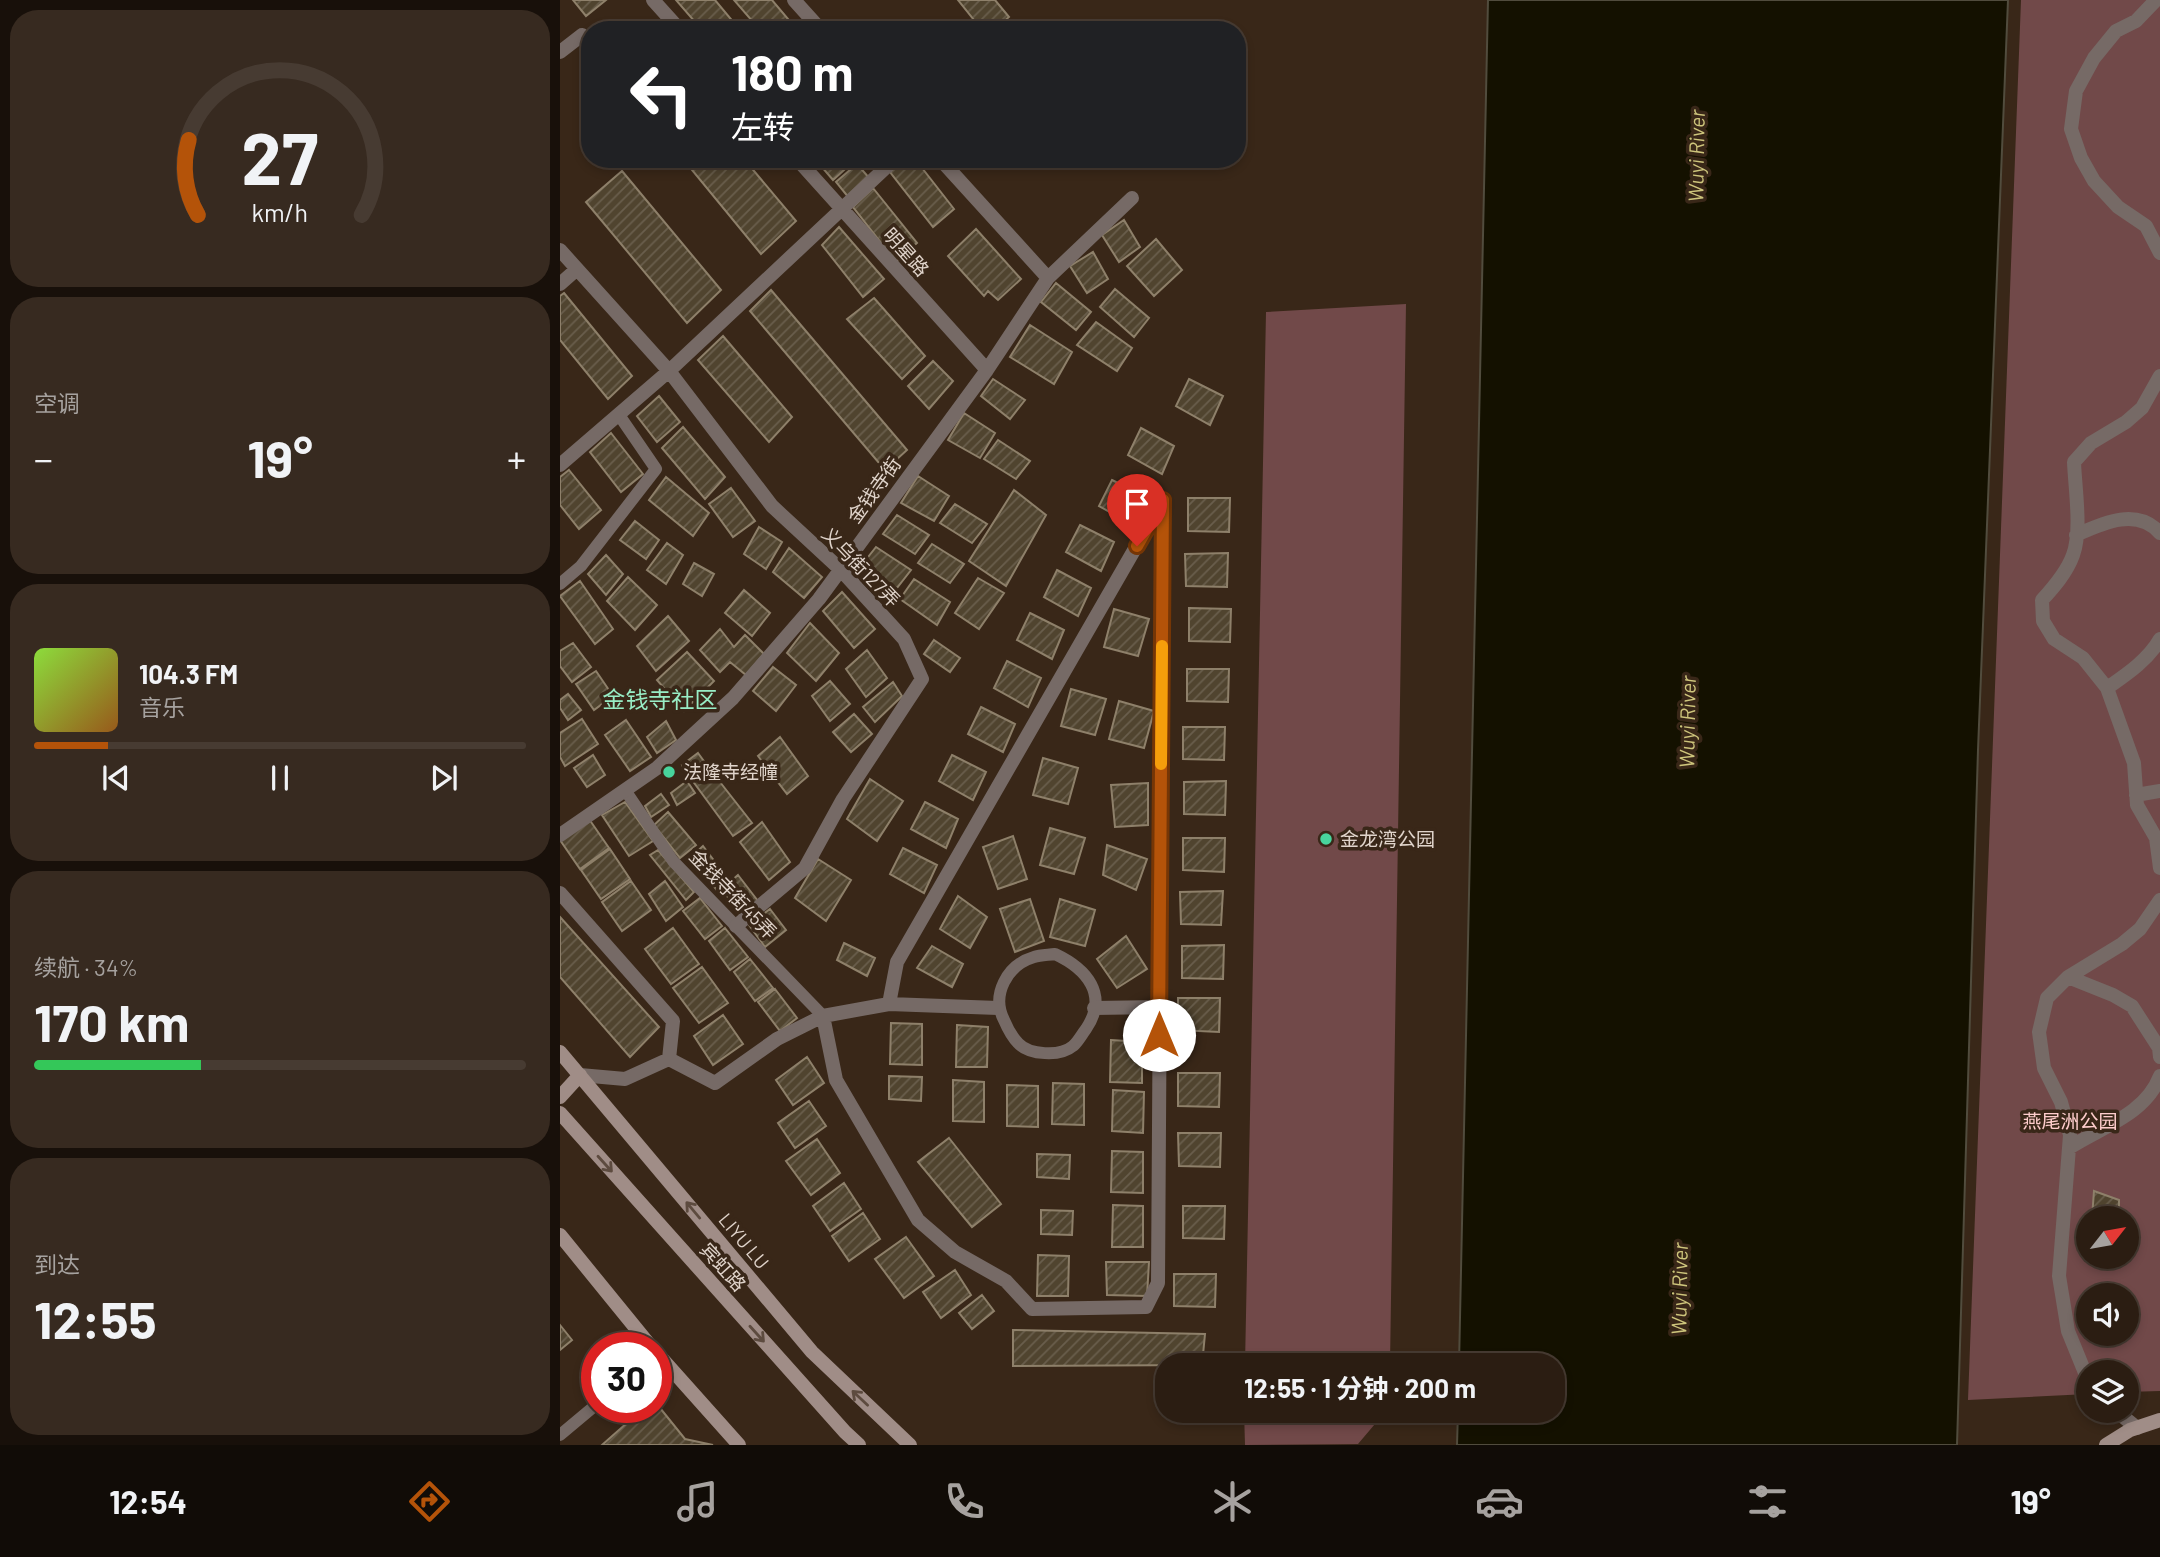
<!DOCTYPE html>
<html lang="zh">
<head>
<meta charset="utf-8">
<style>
	body { margin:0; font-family:Barlow,"Noto Sans SC",sans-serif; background:#372a20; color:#f1f3f6; height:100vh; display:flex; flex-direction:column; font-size:26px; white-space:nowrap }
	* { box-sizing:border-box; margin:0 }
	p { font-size:23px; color:#a6a29f }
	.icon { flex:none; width:38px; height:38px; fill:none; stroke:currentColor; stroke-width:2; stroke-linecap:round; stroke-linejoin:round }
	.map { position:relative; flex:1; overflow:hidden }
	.details { display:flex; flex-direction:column; gap:10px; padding:10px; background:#18100a; width:560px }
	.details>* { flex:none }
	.hud { position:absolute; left:21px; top:21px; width:665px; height:147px; border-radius:28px; box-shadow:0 4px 10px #0003,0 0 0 2px #473b32; background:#202124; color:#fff; overflow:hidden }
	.needle { width:46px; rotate:59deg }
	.controls { position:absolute; left:1516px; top:1206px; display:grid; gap:14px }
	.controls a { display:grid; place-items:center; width:63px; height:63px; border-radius:50%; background:#2b1d12; box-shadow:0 4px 10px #0003,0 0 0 2px #473b32; font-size:35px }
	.speed { position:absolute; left:21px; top:1332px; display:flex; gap:14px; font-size:35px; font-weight:700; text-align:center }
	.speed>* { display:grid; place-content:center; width:91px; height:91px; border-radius:50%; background:#2b1d12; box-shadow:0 4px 10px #0003,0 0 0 2px #473b32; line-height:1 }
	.speed .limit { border:10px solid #d22; background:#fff; color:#111 }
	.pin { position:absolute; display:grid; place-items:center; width:60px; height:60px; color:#fff; margin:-72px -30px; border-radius:50% 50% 50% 0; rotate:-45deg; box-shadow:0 0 7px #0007 }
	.pin .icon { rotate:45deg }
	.me { position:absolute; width:77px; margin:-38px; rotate:0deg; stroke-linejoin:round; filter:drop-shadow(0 0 5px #0008) }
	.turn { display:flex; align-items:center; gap:24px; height:147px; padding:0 35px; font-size:32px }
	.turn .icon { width:91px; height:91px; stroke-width:2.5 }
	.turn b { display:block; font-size:49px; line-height:60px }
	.big { font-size:52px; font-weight:700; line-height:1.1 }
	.details .widget { flex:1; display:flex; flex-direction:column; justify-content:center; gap:10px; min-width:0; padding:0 24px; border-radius:28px; background:#372a20 }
	.details .dial { align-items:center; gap:0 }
	.dial svg { height:182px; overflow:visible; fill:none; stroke:#473b32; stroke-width:7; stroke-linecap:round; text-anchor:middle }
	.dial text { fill:#f1f3f6; stroke:none }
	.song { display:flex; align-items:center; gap:21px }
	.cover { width:84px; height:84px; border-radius:10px; background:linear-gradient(135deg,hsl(90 70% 55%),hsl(30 70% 35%)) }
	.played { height:7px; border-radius:4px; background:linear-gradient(90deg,#b45309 15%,#473b32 15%) }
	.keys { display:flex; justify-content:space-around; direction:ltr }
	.heat { display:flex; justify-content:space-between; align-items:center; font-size:38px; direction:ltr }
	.charge { height:10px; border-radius:5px; background:linear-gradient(90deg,#34c759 34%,#473b32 0) }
	.trip { position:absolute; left:595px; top:1353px; width:410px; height:70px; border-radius:28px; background:#2b1d12; box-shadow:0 4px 10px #0003,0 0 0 2px #473b32; font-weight:700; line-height:70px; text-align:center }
	.tab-bar { display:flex; height:112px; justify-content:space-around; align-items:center; background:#110c07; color:#a6a29f }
	.tab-bar .icon { width:49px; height:49px }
	.tab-bar .on { color:#b45309 }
	.tab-bar b { font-size:32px; color:#f1f3f6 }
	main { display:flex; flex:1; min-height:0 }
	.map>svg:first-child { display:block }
	.green { fill:#714949; fill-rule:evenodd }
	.water { fill:#141100; stroke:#514c3d; stroke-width:2 }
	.building { fill:url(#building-hatch); stroke:#8e806a; stroke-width:2 }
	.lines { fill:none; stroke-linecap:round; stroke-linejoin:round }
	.lane { stroke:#766a66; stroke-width:12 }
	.street { stroke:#766a66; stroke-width:14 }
	.secondary { stroke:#a08d87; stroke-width:14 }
	.oneway { stroke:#5d4b3f }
	.route-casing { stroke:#753606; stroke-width:18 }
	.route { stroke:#b45309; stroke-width:12 }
	.slow { stroke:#f59e0b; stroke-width:12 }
	.poi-dot { fill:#48d49d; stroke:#392718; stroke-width:2.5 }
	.labels { text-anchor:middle; stroke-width:7; stroke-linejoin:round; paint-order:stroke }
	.street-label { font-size:19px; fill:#e0d4cb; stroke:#392718 }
	.poi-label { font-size:19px; fill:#e0d4cb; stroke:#392718; text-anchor:start }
	.park-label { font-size:19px; fill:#fecdcc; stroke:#392718 }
	.water-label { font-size:21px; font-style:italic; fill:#cec57c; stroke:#392718 }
	.quarter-label { font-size:23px; fill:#98edc5; stroke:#392718 }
</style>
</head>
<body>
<main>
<section class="details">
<div class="widget dial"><svg viewBox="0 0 100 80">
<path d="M14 69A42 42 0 1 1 86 69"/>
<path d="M14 69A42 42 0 0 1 10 36" stroke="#b45309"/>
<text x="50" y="56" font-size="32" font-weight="700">27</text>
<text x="50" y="72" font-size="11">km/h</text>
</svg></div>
<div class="widget"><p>空调</p>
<div class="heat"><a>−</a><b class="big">19°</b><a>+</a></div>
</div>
<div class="widget">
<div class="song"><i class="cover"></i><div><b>104.3 FM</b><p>音乐</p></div></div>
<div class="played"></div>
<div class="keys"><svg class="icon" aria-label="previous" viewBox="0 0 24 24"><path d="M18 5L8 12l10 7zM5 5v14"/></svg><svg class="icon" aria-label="pause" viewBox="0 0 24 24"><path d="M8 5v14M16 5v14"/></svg><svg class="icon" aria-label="next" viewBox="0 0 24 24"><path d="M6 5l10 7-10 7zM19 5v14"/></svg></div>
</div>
<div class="widget"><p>续航 · 34%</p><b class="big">170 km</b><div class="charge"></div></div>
<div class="widget"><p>到达</p><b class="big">12:55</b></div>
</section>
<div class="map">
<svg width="1600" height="1445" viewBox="0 0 1600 1445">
	<defs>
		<pattern id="building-hatch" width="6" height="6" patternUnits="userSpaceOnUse" patternTransform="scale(1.75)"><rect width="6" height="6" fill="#50442f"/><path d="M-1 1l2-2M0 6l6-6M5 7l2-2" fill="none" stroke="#695e4c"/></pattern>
	</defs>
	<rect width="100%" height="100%" fill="#392718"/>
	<path class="green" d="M1461,0H1600V1391L1566,1392V1372H1528V1394L1408,1400ZM1528,1218H1566V1256H1528ZM1528,1295H1566V1334H1528Z
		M846,304L830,1365H685L706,312Z
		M684,1411V1410L826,1411L798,1444L685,1445Z"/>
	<path class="water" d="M928,0H1448L1418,750L1397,1445H897L898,1411L992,1410V1365H899Z"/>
	<path class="building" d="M13,0H46L26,16Z
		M116,0H155L180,30H142Z
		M174,0H212L228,19L218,30H200Z
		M398,0H435L449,17L434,30H422Z
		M123,159H184L236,221L201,254Z
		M255,159H292L294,161L273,180Z
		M343,159H355L394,209L373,227L330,172Z
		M297,164L310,179L289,198L276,182Z
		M62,171L161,290L127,323L26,202Z
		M313,188L357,243L336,262L293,207Z
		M564,220L580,247L559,262L542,235Z
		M279,227L324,279L303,297L262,245Z
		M416,229L461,279L438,300L428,291L424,296L388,256Z
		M596,239L622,270L594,296L567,266Z
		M533,252L548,279L527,293L510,266Z
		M496,283L531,312L516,330L481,302Z
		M555,289L589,318L574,337L540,307Z
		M211,290L347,450L325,470L190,311Z
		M4,293L72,376L48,399L0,340V296Z
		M314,298L365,356L342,379L287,319Z
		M536,322L572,348L557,371L517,345Z
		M470,325L512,352L494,384L450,357Z
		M163,336L232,417L209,442L138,360Z
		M373,361L393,381L369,409L348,386Z
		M433,379L465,400L450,419L421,396Z
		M629,379L663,396L650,425L616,406Z
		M99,396L120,422L97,442L77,416Z
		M404,413L435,433L420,458L388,440Z
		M123,427L165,477L145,499L102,448Z
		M581,428L614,446L602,474L568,455Z
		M51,433L83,474L61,492L30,452Z
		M438,440L470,461L456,479L424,459Z
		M9,470L41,510L19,529L0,505V477Z
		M358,476L389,496L374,521L341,503Z
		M106,477L149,513L133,536L89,500Z
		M552,480L586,497L573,525L539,506Z
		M171,488L195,521L173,537L149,504Z
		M454,490L486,515L446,586L409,561Z
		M628,498H670L669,532L628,531Z
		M395,504L427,524L412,543L380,523Z
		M337,515L369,535L355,554L323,534Z
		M75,521L99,540L86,559L60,540Z
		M520,525L554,542L541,571L506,552Z
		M199,527L222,542L206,569L184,554Z
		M107,543L123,555L106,584L87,570Z
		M372,544L404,564L390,583L358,563Z
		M316,547L351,570L337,588L301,566Z
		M229,548L262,577L244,598L213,572Z
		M668,553L667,587L626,586L625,554Z
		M46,555L63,574L46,595L28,574Z
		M134,563L154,574L142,596L123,584Z
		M497,570L531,588L518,616L484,597Z
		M68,577L97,605L75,630L47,601Z
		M418,578L444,593L419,629L395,613Z
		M354,579L390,602L377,625L340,599Z
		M20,581L53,629L35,644L0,596Z
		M184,590L210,613L192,636L165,613Z
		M282,592L315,629L294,648L263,611Z
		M629,608L671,609L670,642L629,641Z
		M554,609L589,619L578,656L544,647Z
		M470,613L504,630L492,659L457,640Z
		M108,616L129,641L96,671L77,646Z
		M250,623L279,653L256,681L227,653Z
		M160,629L174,647L185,635L204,654L186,675L170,662L160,672L140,650Z
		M374,640L400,658L390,672L364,654Z
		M13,643L31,667L12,682L0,666V651Z
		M307,650L327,678L306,697L286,669Z
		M127,652L154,681L124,711L97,680Z
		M447,661L481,678L468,707L434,688Z
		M213,667L236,685L216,711L193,691Z
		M627,669H669L668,702L627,701Z
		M36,671L53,696L34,710L16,684Z
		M270,681L290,704L270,721L252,696Z
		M333,682L342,696L315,722L303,707Z
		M511,689L546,699L535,735L501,726Z
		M8,694L21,710L8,720L0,708V700Z
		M559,701L594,711L584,748L549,739Z
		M421,707L455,724L443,752L408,734Z
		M294,714L312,734L291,752L273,732Z
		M22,719L38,744L5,766L0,757V733Z
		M66,720L91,757L70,771L45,735Z
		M106,721L116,740L97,753L87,737Z
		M623,727H665L664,760L623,759Z
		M220,737L248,776L227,794L198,756Z
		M138,753L146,764L128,776L122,765Z
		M33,755L45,775L27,787L14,768Z
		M392,755L426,772L413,800L379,781Z
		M483,758L518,768L508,804L473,795Z
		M149,768L192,823L173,836L132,780Z
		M310,779L343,801L317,841L287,819Z
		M127,781L135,793L117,805L111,793Z
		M666,781L665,815L624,814V782Z
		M588,783V825L555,827L551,785Z
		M101,794L109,805L91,817L85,806Z
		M65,802L93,841L69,856L42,815Z
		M365,802L398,819L386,848L351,829Z
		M108,812L136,845L120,858L94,825Z
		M29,819L49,848L20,869L0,840Z
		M202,822L230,862L209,880L180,842Z
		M490,828L525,838L514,874L480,865Z
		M453,836L467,879L438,889L423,847Z
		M623,838H665L664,872L623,870Z
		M547,845L587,859L576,890L543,875Z
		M143,846L168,879L156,889L131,857Z
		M343,848L377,865L364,893L330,874Z
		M50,849L70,879L41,899L21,870Z
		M98,850L134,892L126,900L90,855Z
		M258,859L291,880L266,921L235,898Z
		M178,875L198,901L181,916L162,889Z
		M71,881L91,910L62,931L42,902Z
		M105,881L123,907L106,921L89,894Z
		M663,891L661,925L621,924L620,892Z
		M398,896L427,917L410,948L380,929Z
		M140,898L162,926L145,939L123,911Z
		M470,899L484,941L455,952L440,909Z
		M500,899L535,910L525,946L490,937Z
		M210,909L226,930L205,947L189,925Z
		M0,917L99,1027L70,1057L0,977Z
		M113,928L139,964L111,984L85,949Z
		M165,928L188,957L170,970L149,941Z
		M566,936L587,969L557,988L537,959Z
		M284,943L315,958L307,976L277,960Z
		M664,945L663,979L622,978V946Z
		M372,946L403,964L392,987L357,968Z
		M190,959L213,988L195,1001L174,972Z
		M142,967L168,1003L139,1023L113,988Z
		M215,989L237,1018L220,1031L198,1002Z
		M618,998H660L659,1032L618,1030Z
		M163,1015L183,1044L153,1065L134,1036Z
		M331,1023L362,1024V1065L330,1064Z
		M397,1025L428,1027L427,1067H396Z
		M551,1040L582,1042V1083L550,1082Z
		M247,1057L264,1083L233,1105L216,1080Z
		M618,1073H660L659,1107L618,1106Z
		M329,1076L362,1077L361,1101L329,1099Z
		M393,1080L424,1082V1122L393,1121Z
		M493,1083L524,1084V1125L492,1124Z
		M447,1085L478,1086V1127L447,1126Z
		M553,1090L584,1092L583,1133L552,1131Z
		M249,1101L266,1126L235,1148L218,1123Z
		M618,1133H661L660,1167L619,1166Z
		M389,1138L441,1204L412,1227L358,1162Z
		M257,1139L280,1173L251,1195L226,1161Z
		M552,1151L583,1152V1193L551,1192Z
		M477,1154L510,1155L509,1179L477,1177Z
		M284,1183L301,1209L270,1231L253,1206Z
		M1534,1191L1559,1200V1218H1532Z
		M553,1205L583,1206V1247H552Z
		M623,1206H665L664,1239L623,1238Z
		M481,1210L513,1211L512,1235L481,1234Z
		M303,1213L320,1239L289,1261L272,1236Z
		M346,1237L374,1276L344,1298L315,1259Z
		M478,1255L509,1256L508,1296H477Z
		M546,1262H589L587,1296L547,1295Z
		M395,1270L411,1295L381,1318L363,1292Z
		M614,1274H656L655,1307L614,1306Z
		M422,1295L434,1311L412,1329L399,1313Z
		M0,1325L12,1340L0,1350Z
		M453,1330L645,1334L642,1365L453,1366Z
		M676,1354V1365H654V1355Z
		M96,1403L125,1439L153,1445H42L85,1407H96Z
		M655,1410H674L673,1419H655Z"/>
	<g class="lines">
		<path class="lane" d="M0,584L21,566L96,469L59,415
			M65,790L113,861L263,1016
			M495,954C527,969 549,995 526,1029C522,1034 518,1042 513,1046C500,1057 469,1055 458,1043C452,1037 447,1027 444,1020C431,995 447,965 474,957C480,955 488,955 495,954Z
			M0,1435L37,1404"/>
		<path class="street" d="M93,0L120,30
			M234,0L261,30
			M1596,0L1576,21L1556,31L1534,58L1516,91L1511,129L1521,158L1534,181L1558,207L1586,226L1600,253
			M0,52L22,35L30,44
			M237,159L427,370
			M380,159L488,278
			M0,250L109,371L212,506L280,569L344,639L362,679L283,799L245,868L176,926
			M0,284L17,269
			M1600,376L1582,408L1566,422L1531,443L1514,462C1515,488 1522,531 1513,555C1507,572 1494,587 1482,600L1483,621L1494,639L1523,658L1547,688L1574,763L1577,805L1596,838L1600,868
			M0,465L109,371L335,159
			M1516,535C1543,523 1577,507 1600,533
			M1547,688C1567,674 1588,660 1600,639
			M1576,795L1600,791
			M0,835L97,768L173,698L259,599L427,370L488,278L572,198
			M0,893L113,1021L109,1059
			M1508,977L1553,995L1572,1006L1599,1048L1600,1057
			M534,1008L600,1007
			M263,1016L276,1080L358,1220L395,1252L446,1281L472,1309L586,1307L598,1283L603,500L337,962L329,1004
			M20,1075L65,1079L109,1059L155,1083L217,1039L263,1016L329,1004L438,1008
			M1509,1148C1541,1127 1585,1115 1600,1076
			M1528,1380L1508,1331L1499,1276L1510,1135L1501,1102L1484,1068L1479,1032L1487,998L1508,977L1562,944L1580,929L1600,900
			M1555,1410L1577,1428"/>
		<path class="secondary" d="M0,1052L252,1352L350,1445
			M0,1097L20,1075
			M0,1113L285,1432L299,1445
			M0,1235L92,1348
			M96,1352L179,1445
			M1546,1445L1570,1430L1600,1420"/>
	</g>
	<defs><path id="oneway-shaft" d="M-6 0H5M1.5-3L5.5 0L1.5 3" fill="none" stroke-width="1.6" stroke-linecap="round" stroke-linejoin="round" transform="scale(1.75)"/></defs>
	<g class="oneway">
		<use href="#oneway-shaft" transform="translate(45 1164) rotate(48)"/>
		<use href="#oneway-shaft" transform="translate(133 1210) rotate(-130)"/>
		<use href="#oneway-shaft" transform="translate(197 1334) rotate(48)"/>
		<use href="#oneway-shaft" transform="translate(300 1398) rotate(-137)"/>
	</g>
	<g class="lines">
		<g class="route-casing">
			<path id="route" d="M577,546L603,500L599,1035"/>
		</g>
		<use href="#route" class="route"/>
		<path class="slow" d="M601,764L602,646"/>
	</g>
	<g class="poi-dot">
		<circle cx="109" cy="772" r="7"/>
		<circle cx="766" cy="839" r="7"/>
	</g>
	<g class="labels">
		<g class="street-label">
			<text transform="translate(346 252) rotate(48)" y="7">明星路</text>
			<text transform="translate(314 490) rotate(-54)" y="7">金钱寺街</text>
			<text transform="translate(301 567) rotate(46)" y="7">义乌街127弄</text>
			<text transform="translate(173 894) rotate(46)" y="7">金钱寺街45弄</text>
			<text transform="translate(184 1241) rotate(50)" y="7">LIYU LU</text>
			<text transform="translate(163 1267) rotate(48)" y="7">宾虹路</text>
		</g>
		<g class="poi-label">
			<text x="123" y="779">法隆寺经幢</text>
			<text x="780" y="846">金龙湾公园</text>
		</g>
		<g class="park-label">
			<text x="1510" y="1128">燕尾洲公园</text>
		</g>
		<g class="water-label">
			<text transform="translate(1137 156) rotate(-89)" y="7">Wuyi River</text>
			<text transform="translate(1128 722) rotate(-89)" y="7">Wuyi River</text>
			<text transform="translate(1120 1289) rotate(-89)" y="7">Wuyi River</text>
		</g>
		<g class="quarter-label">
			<text x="100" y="708">金钱寺社区</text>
		</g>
	</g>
</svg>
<div class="controls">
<a><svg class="needle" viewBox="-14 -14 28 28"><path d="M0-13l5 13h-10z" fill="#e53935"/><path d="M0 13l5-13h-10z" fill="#a6a29f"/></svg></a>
<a><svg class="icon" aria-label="sound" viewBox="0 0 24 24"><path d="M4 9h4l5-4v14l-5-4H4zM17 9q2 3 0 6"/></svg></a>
<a><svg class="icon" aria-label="layers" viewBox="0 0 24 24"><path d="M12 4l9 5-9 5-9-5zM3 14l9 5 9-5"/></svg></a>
</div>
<div class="speed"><div class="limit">30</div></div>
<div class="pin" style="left:577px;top:546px;background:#d93025"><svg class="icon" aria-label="arrive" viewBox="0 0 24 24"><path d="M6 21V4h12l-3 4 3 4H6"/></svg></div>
<svg class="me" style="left:599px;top:1035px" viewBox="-20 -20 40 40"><circle r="19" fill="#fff"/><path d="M0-13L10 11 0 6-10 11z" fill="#b45309"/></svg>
<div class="trip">12:55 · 1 分钟 · 200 m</div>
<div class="hud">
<div class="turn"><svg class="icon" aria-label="left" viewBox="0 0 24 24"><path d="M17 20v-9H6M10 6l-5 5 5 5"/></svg><div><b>180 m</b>左转</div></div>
</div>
</div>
</main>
<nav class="tab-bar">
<b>12:54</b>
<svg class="icon on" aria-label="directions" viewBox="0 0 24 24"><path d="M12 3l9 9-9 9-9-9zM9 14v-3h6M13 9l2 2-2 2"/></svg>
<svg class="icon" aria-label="music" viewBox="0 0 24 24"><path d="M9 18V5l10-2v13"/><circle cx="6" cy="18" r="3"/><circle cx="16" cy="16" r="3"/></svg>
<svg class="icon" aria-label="phone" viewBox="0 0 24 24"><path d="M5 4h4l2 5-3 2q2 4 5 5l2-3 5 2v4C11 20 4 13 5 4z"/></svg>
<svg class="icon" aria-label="climate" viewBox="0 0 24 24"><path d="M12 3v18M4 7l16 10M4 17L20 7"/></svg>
<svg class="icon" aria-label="car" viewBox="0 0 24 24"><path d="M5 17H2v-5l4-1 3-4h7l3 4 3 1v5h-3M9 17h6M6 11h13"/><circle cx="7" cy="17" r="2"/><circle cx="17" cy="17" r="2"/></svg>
<svg class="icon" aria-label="filters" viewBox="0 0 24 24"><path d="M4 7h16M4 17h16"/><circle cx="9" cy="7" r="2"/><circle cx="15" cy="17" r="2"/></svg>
<b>19°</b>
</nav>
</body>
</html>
